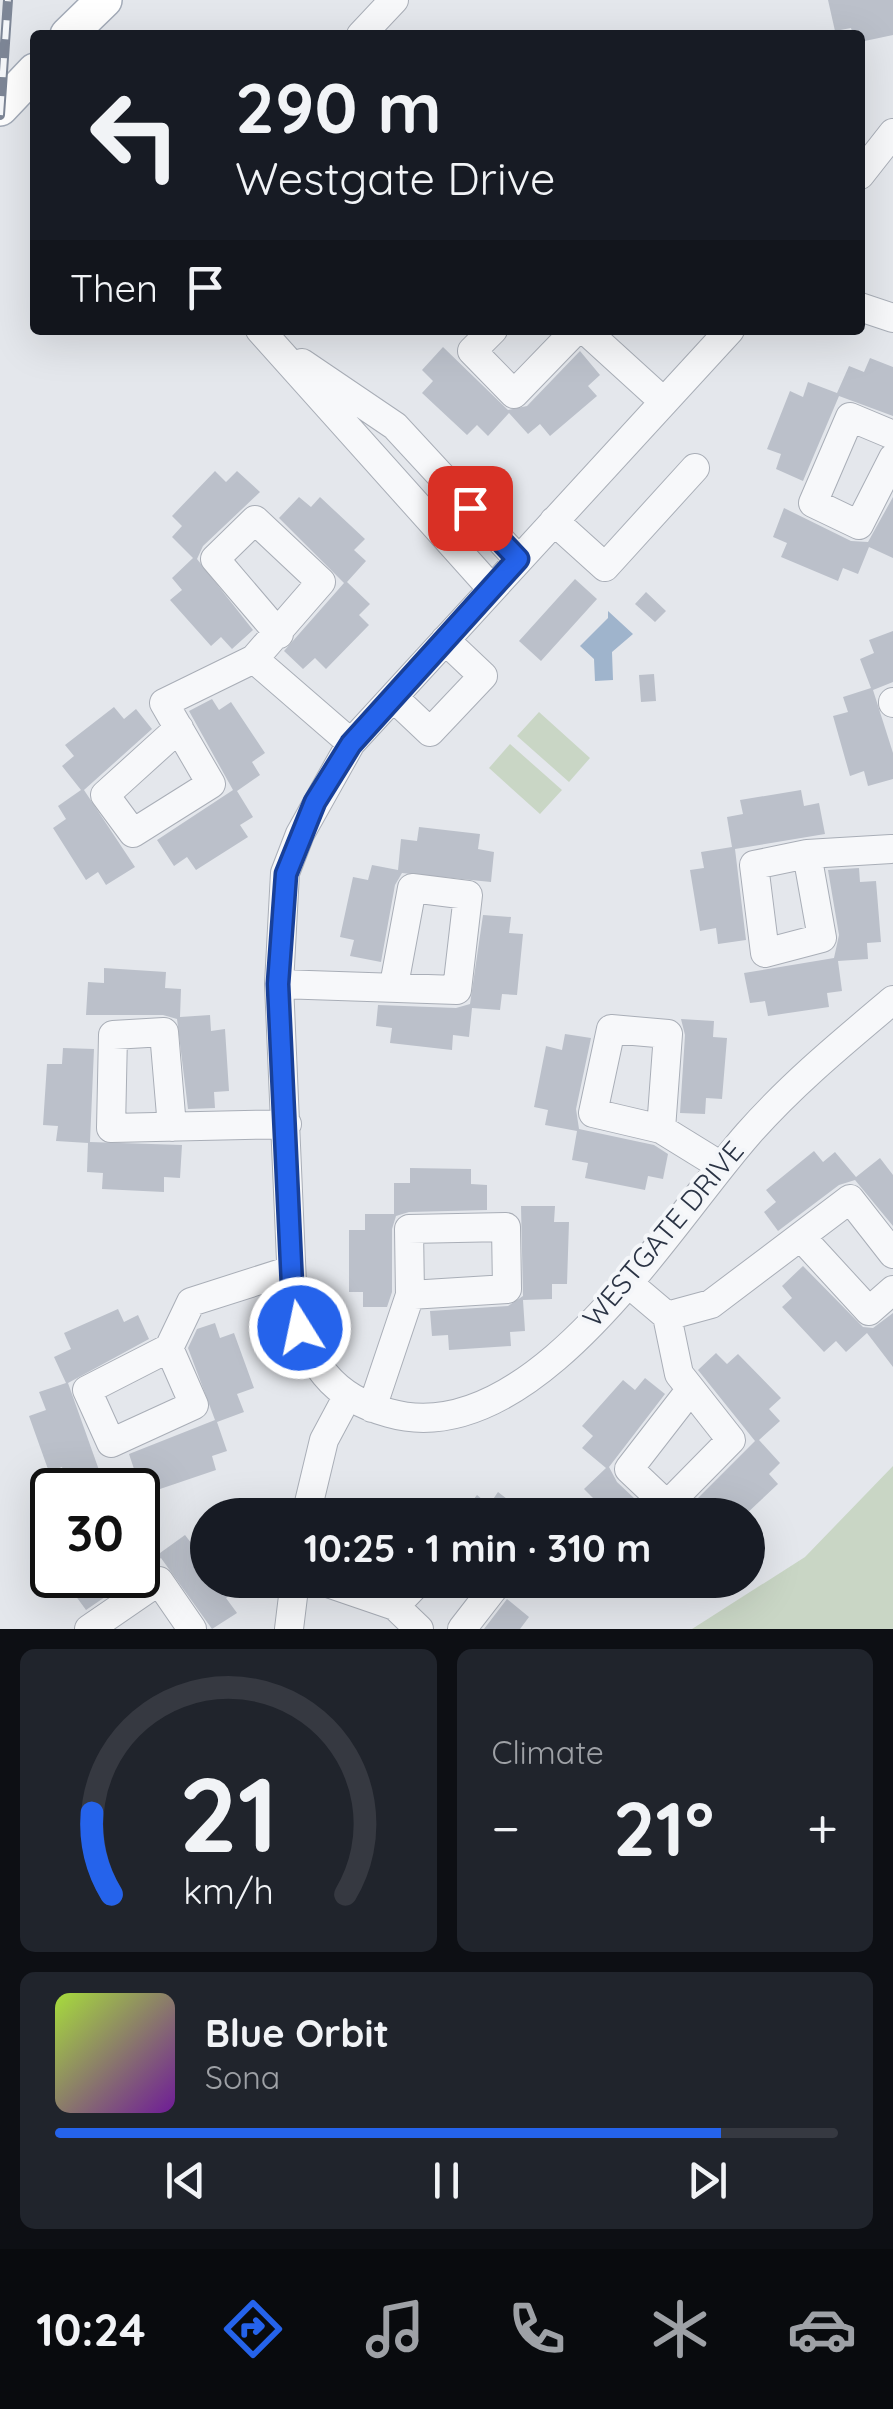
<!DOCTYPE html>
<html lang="en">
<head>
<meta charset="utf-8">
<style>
	body { margin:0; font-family:Quicksand,sans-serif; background:#20242c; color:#f1f3f6; height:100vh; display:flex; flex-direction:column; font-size:38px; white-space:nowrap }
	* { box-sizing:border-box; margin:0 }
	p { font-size:32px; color:#9ea1a6 }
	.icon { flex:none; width:55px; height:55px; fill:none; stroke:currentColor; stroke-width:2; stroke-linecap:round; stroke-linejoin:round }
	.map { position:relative; height:1629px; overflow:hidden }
	.sheet { display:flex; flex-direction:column; gap:20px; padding:20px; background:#0d0f14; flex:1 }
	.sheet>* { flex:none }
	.banner { position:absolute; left:30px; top:30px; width:835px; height:305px; border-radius:10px; box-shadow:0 10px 40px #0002; background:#171b24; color:#f1f3f6; overflow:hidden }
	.speed { position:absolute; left:30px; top:1468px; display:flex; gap:20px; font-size:50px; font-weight:700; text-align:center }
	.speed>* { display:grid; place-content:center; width:130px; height:130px; border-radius:50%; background:#171b24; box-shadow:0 10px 40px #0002; line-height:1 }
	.speed .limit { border:5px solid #111; border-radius:15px; background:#fff; color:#111 }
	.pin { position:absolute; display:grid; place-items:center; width:85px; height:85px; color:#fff; margin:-42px; border-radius:20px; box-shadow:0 5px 15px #0006 }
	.me { position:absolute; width:110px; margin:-55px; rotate:350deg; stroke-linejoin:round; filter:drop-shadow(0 0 8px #0008) }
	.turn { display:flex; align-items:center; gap:35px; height:210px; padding:0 40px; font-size:45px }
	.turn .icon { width:130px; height:130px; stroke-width:2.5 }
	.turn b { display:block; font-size:70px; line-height:85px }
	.then { display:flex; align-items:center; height:95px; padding:0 40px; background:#0003; gap:20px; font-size:38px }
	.big { font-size:75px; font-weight:800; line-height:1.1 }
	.sheet .widget { flex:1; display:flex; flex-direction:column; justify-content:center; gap:15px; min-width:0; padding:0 35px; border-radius:15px; background:#20242c }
	.sheet .dial { align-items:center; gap:0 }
	.dial svg { height:260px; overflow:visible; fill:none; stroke:#363941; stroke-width:7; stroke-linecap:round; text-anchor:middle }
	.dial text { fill:#f1f3f6; stroke:none }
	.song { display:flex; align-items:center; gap:30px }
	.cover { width:120px; height:120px; border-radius:15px; background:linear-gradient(135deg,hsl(80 70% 55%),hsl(280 70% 35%)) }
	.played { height:10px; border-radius:5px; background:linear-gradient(90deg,#2563eb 85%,#363941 85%) }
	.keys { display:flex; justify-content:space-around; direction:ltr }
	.heat { display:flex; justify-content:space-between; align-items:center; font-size:55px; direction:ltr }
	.sheet .tiles { flex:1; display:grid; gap:20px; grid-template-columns:1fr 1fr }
	.widget:last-child { grid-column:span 2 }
	.trip { position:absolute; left:190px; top:1498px; width:575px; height:100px; border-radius:50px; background:#171b24; box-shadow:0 10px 40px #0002; font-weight:800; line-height:100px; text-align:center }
	.dock { display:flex; height:160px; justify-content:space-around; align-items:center; background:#090b0e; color:#9ea1a6 }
	.dock .icon { width:70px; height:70px }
	.dock .on { color:#2563eb }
	.dock b { font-size:45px; color:#f1f3f6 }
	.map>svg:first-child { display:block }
	.green { fill:#c9d6c5 }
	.water { fill:#9fb4cc }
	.building { fill:#bbc0ca }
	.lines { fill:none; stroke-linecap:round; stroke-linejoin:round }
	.minor-casing { stroke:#a9aeb7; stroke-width:30 }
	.major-casing { stroke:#a3abb8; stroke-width:38 }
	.minor { stroke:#f7f8fa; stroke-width:28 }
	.major { stroke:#fff; stroke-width:35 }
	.rail-casing { stroke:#7d8696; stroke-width:10 }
	.rail { stroke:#f4f6f9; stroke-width:6; stroke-dasharray:19; stroke-linecap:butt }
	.route-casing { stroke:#184099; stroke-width:25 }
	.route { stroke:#2563eb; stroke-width:18 }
	.labels { text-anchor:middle; stroke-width:8; stroke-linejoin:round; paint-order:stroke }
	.street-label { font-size:28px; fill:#2b3445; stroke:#f4f6f9 }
</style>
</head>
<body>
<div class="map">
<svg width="893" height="1629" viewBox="0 0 893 1629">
	<rect width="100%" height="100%" fill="#e4e7ec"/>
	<path class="green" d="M539,712L590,758L569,782L517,736Z
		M510,744L562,790L540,814L489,768Z
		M893,1466V1629H692L805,1557Z"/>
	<path class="water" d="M608,611L633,634L612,652L613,680L595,681L594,659L580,646L608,618Z"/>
	<path class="building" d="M828,0H893V35L860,42V35H853L851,28L835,31Z
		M443,347L508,410L527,406L580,351L600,375L588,386L597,396L550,436L540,424L528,434L509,413L488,436L477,425L467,435L422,393L433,381L422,370Z
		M870,358L893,367V416L839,396L803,481L776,469L781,454L767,449L790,391L803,397L808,382L837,393L849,366L864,372Z
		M215,471L226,482L237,471L260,492L203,546L197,559L253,630L232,649L221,637L211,646L170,600L182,590L172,578L193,558L172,537L182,526L172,516Z
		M299,497L311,507L320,497L365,539L354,550L366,561L347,582L370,604L359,615L369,625L326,669L315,658L303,669L284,651L344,583L279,518Z
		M893,497V558L869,547L858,574L843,568L838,581L781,557L787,543L773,537L784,508L851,541L868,542Z
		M575,579L597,599L541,661L519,641Z
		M646,592L666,611L655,622L635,604Z
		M893,631V682L873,690L893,753V779L868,786L864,771L850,776L833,716L848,712L843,697L871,688L860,659L874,653L869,640Z
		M654,674L656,701L641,702L639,675Z
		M212,699L219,710L231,702L265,753L252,762L260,775L237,791L253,817L240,825L248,837L196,870L187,857L174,866L157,840L233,790L189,711Z
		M114,707L124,719L136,709L152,729L84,790L135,867L106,885L98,872L86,880L53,828L66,819L58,806L81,790L62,766L74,756L65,745Z
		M801,790L804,806L819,803L825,834L735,849L746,940L718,944L716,928L700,931L690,870L704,868L701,852L732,847L727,817L743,814L740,800Z
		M419,827L480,834L478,849L494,852L491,882L402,873L395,885L381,962L350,956L354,940L340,937L353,877L368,880L372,865L398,870L401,839L417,841Z
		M859,868L860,882L876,881L881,942L867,943L868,959L838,961L842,991L827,993L829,1007L768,1016L765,1001L750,1003L744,973L834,958L839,935L828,870Z
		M483,915L511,917L509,933L523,934L517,995L502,994L500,1010L472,1008L469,1037L453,1035L452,1050L390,1043L392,1028L376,1026L378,1005L456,1008L470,1004Z
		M104,968L166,972L165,988L181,989L180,1017L210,1015L211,1031L225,1029L229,1091L214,1092L215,1108L188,1109L177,1019L163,1015H86L88,982L104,983Z
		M681,1019L714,1021L713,1037L727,1038L722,1099L706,1098L705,1114L680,1113L685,1035Z
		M565,1034L591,1038L576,1109L579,1129L654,1145L668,1154L663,1179L648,1176L645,1190L585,1178L588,1163L572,1160L577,1131L545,1125L548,1110L534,1107L546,1046L562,1050Z
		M63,1048L94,1049L90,1142L182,1145L180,1178L164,1177V1192L102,1189L103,1173L87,1172L88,1143L56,1141L58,1126L43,1125L47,1064H62Z
		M814,1151L823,1162L835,1152L856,1177L880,1158L893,1175V1226L855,1180L839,1185L778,1231L764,1212L776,1202L766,1190Z
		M410,1168L471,1169V1184L487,1185V1210L409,1212L396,1216L392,1229V1292L387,1307H363V1292H349V1230H365V1214H394V1183H410Z
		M521,1206H555L554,1222H569L567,1284H552V1299L523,1300L525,1331L510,1332L511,1346L449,1350L448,1335L432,1336L430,1311L508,1306L523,1296Z
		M803,1266L863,1327L873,1328L893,1313V1367L867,1333L846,1352L836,1341L824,1352L782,1307L792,1298L782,1286Z
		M118,1309L124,1322L138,1315L149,1339L68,1383L99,1470L67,1481L62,1467L49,1472L29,1416L46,1410L39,1392L66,1383L54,1357L71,1349L64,1333Z
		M215,1323L220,1338L234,1333L254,1388L237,1394L244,1412L217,1422L227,1451L212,1456L216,1470L160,1489L155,1472L137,1478L129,1454L215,1420L188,1348L197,1329Z
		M716,1353L727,1364L738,1354L781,1398L769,1409L780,1421L759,1440L780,1463L769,1474L778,1484L745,1515H701L691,1505L755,1441L698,1370Z
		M645,1378L665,1394L609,1467L617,1482L652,1515H579L595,1500L584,1489L606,1468L582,1448L593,1436L582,1426L623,1380L635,1390Z
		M498,1492L528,1515H461L477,1495L489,1505Z
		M138,1522L160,1553L185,1535L195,1548L208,1539V1580H251L226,1598L237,1613L212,1629L161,1558L138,1575Z
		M79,1575H137L86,1610L67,1584Z
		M507,1599L529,1617L520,1629H484Z"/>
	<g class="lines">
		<g class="minor-casing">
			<path id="minor" d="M361,35L394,0
				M860,175L893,133
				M860,307L893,318
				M260,330L492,589
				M493,330L472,351L514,394L576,330
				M585,330L663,401
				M730,330L351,743L300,834L285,873L279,984L293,1307C310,1362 330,1397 389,1413C532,1454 667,1226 748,1134C792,1084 842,1043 893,1000
				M302,363L395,426L518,559
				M893,435L850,417L813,503L859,525L893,458
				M554,521L605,567L695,468
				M279,634L215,559L255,520L321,582L254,659L351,743
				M393,697L430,732L483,676L445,640
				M893,702V703
				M179,728L105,795L133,833L211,784L164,703L254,659
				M807,854L754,865L765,953L822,938L807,854L891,849
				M279,984L457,990L468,895L412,888L394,985
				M172,1127L164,1032L113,1035L111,1128L287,1124
				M661,1129L593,1113L611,1029L668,1034L661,1129L721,1166
				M801,1237L869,1311L893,1290
				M628,1283L667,1316L679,1374L731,1440L667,1505L629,1469L691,1389
				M667,1316L711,1304L850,1199L893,1254
				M169,1348L87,1390L111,1443L194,1405L169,1348L191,1302L291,1270
				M372,1408L410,1295L507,1289L506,1227L409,1229L410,1295
				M306,1515L324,1440L347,1397
				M319,1580L395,1606L419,1629
				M395,1606L420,1580
				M89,1629L159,1581L192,1629
				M289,1629L295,1580
				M462,1629L500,1580"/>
		</g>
		<g class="major-casing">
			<path id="major" d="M68,35L104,0
				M0,108L35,71"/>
		</g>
		<use href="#minor" class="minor"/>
		<use href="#major" class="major"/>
		<g class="rail-casing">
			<path id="rail" d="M0,115L8,0"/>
		</g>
		<use href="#rail" class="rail"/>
	</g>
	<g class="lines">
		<g class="route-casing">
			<path id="route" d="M300,1328L293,1307L278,984L286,874L315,802L351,744L518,559L470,508"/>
		</g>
		<use href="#route" class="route"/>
	</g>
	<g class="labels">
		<g class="street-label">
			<text transform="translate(663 1234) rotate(-50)" y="10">WESTGATE DRIVE</text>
		</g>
	</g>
</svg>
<div class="speed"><div class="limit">30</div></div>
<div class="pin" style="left:470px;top:508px;background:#d93025"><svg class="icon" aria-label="arrive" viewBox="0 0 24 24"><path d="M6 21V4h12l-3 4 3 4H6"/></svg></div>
<svg class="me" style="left:300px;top:1328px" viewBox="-20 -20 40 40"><circle r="17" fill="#2563eb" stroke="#fff" stroke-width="3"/><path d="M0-11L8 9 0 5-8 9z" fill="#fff"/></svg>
<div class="trip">10:25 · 1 min · 310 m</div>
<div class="banner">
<div class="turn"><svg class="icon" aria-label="left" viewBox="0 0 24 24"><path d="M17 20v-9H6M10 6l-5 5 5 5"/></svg><div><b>290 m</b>Westgate Drive</div></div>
<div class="then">Then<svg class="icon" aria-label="arrive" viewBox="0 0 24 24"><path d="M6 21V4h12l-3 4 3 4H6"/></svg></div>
</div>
</div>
<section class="sheet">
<div class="tiles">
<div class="widget dial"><svg viewBox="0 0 100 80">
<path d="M14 69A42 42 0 1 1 86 69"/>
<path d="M14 69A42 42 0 0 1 8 44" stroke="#2563eb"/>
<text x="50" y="56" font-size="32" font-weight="700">21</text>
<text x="50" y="72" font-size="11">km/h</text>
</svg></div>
<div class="widget"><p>Climate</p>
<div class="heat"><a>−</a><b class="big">21°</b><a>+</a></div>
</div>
<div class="widget">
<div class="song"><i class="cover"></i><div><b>Blue Orbit</b><p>Sona</p></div></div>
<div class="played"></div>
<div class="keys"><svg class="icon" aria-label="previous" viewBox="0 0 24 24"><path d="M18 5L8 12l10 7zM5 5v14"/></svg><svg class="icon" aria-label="pause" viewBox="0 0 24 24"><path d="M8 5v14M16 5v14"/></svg><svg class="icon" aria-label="next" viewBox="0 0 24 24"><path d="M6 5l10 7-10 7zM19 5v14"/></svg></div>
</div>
</div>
</section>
<nav class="dock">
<b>10:24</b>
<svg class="icon on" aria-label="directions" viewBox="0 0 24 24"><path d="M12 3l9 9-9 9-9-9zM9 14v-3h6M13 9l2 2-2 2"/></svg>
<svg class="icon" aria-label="music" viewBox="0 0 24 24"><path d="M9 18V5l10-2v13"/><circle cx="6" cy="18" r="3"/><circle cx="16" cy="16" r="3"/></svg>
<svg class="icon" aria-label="phone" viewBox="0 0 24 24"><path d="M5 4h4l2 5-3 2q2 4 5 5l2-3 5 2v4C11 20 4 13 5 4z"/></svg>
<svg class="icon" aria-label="climate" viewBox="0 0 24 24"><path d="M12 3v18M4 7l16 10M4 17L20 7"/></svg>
<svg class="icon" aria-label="car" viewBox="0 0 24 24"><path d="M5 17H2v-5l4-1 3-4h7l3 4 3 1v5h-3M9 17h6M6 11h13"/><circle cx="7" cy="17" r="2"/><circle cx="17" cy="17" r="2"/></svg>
</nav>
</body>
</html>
